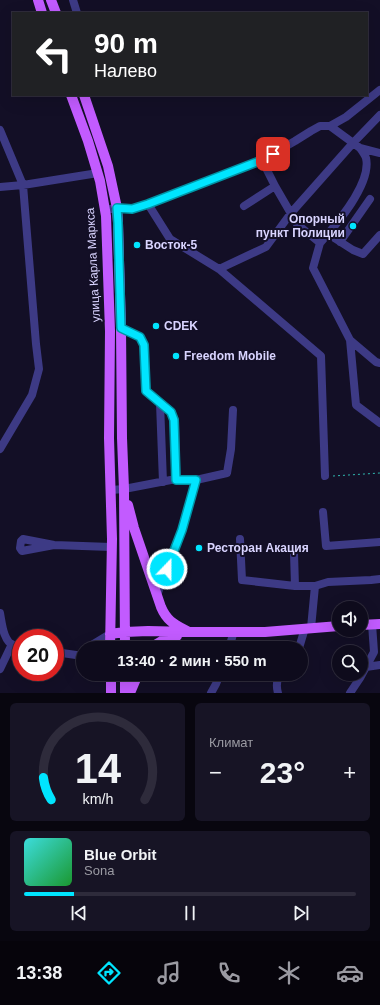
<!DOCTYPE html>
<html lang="ru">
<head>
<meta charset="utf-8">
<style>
	body { margin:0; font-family:Helvetica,sans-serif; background:#171425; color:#f1f3f6; height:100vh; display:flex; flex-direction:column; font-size:15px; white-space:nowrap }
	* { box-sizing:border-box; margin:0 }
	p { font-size:13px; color:#9b9ba3 }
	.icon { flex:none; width:22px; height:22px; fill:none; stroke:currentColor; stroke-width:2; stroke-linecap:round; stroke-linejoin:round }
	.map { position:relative; height:693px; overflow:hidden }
	.sheet { display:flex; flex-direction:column; gap:10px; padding:10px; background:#08060f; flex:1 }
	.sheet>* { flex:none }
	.top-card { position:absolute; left:12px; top:12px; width:356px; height:84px; border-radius:0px; box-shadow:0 4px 16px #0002,0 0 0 1px #2e2b3b; background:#202124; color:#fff; overflow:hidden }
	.controls { position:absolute; left:332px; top:601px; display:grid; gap:8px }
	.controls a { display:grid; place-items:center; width:36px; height:36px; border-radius:50%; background:#0e0b1c; box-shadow:0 4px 16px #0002,0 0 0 1px #2e2b3b; font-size:20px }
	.speed { position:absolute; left:12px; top:629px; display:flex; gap:8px; font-size:20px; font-weight:700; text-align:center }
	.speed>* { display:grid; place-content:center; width:52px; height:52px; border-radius:50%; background:#0e0b1c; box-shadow:0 4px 16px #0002,0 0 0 1px #2e2b3b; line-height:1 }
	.speed .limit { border:6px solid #d22; background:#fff; color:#111 }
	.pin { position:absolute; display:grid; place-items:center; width:34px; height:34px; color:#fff; margin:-17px; border-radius:8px; box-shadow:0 2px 6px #0006 }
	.me { position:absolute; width:44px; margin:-22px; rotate:22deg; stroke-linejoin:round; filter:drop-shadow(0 0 3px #0008) }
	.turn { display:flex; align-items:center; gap:14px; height:84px; padding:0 16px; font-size:18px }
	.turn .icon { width:52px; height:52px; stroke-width:2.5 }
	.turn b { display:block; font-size:28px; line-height:34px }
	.big { font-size:30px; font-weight:600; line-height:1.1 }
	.sheet .widget { flex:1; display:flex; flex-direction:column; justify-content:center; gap:6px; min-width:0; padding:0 14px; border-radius:6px; background:#171425 }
	.sheet .dial { align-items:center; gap:0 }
	.dial svg { height:104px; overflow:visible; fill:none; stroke:#2e2b3b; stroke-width:7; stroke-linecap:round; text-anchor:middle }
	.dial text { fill:#f1f3f6; stroke:none }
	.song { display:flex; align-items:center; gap:12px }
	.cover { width:48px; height:48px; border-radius:6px; background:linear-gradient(135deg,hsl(180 70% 55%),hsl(130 70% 35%)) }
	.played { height:4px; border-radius:2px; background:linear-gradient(90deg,#00e5ff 15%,#2e2b3b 15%) }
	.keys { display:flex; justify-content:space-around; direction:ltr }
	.heat { display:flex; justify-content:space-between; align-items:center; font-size:22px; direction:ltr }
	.sheet .tiles { flex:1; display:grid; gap:10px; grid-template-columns:1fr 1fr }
	.widget:last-child { grid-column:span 2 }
	.trip { position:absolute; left:76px; top:641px; width:232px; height:40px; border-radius:20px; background:#0e0b1c; box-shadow:0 4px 16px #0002,0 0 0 1px #2e2b3b; font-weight:600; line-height:40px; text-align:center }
	.dock { display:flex; height:64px; justify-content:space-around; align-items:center; background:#06040b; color:#9b9ba3 }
	.dock .icon { width:28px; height:28px }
	.dock .selected { color:#00e5ff }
	.dock b { font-size:18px; color:#f1f3f6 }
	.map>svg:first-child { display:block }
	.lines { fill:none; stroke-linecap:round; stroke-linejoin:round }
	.path { stroke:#2fb8b0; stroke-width:1; stroke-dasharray:2 3; stroke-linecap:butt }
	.minor { stroke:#3d3a85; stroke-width:8 }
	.major { stroke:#c25bff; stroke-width:10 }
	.route-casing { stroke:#0095a6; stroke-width:10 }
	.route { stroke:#00e5ff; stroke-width:7 }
	.poi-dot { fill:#00e5ff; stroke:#130f26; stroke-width:1.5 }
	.labels { text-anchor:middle; stroke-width:4; stroke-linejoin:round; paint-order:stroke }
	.poi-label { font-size:12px; font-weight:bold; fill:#d9d4ff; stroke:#130f26; text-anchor:start }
	.street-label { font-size:12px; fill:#d9d4ff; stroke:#130f26 }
</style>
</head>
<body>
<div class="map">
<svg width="380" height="693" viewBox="0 0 380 693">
	<rect width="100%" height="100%" fill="#130f26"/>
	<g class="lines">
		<path class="path" d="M333,476L380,473"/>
		<path class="minor" d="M73,0L77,13
			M330,126L360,148L380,153
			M0,130L23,185L36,344L39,369L32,395L0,449
			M262,160L275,186L297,224L320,243L313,268L350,340L356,405L380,423
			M0,187L23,185L98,173
			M148,204L170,239L219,269L321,356L325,476
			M244,206L275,186
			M105,210L117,208L132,209L148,204L262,160L295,141L311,131L320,126H330L346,117L380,90
			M328,234L353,250L363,254L380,235
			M340,242L370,199
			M320,243C336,225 372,184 366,158C365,155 362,151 360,148
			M219,269L266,247L291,213L353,143L380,115
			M121,328L140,337L144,345L146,391L171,412L175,420L176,479
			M350,340L376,362L380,363
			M160,403L163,482
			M111,490L124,489L176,479L196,480L227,473L231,449L233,410
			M323,512L326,546L380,542
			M240,539L242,580L295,586H315
			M54,545L22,551L20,548L21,541L23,539L54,545L111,547
			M294,553L295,586
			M157,595L182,530L196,480
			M0,613C2,623 3,641 14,646C16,647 19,647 21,647
			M311,628L315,586L328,582L371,580L380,579
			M87,648L110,634
			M229,648L234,631
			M299,648L305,628
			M55,652L83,656
			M366,667L380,665
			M0,669L12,644
			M211,693L216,684L220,674
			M278,693C276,686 276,680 281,674
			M350,693L360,678L374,652L372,624"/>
		<path class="major" d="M38,0L42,13
			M51,0L56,13
			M71,95L88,141L100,181L106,216L110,331L109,438L112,539L110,648
			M84,95L108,166L117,208L118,223L119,260L121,328L122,438L124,489L125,648
			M128,505L134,528L161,607C167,621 174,624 187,631
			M361,625L380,624
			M110,634L125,632L148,631L191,632H265L339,626
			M150,648L165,639L177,636
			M111,674V693
			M125,693V674
			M130,693L138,674"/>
	</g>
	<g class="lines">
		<g class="route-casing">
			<path id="route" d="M167,569L182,530L196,480H176L174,420L171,412L146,391L144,345L140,337L121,328L119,260L118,223L117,208L132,209L148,204L262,160L273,154"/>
		</g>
		<use href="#route" class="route"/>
	</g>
	<g class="poi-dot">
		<circle cx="353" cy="226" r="4"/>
		<circle cx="137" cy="245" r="4"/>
		<circle cx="156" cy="326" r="4"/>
		<circle cx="176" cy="356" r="4"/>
		<circle cx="199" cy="548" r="4"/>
	</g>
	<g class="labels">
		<g class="poi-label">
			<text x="345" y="223" text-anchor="end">Опорный<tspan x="345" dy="14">пункт Полиции</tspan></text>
			<text x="145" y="249">Восток-5</text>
			<text x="164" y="330">CDEK</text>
			<text x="184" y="360">Freedom Mobile</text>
			<text x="207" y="552">Ресторан Акация</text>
		</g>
		<g class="street-label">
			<text transform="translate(93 265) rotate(-93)" y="4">улица Карла Маркса</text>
		</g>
	</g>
</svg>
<div class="controls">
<a><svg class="icon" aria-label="sound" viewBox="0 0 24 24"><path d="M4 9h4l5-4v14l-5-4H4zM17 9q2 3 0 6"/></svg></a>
<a><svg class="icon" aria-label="search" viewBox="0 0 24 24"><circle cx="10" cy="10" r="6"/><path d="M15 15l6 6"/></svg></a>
</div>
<div class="speed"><div class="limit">20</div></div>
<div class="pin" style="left:273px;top:154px;background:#d93025"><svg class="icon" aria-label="arrive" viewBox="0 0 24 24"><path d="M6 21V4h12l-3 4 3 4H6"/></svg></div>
<svg class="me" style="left:167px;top:569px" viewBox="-20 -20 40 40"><circle r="17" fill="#00e5ff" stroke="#fff" stroke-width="3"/><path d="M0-11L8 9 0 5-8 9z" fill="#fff"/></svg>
<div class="trip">13:40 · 2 мин · 550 m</div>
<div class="top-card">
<div class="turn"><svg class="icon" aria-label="left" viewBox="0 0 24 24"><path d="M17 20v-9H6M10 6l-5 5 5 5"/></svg><div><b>90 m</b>Налево</div></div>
</div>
</div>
<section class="sheet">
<div class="tiles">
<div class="widget dial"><svg viewBox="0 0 100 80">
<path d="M14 69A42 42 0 1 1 86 69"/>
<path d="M14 69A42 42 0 0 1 8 52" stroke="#00e5ff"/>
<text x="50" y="56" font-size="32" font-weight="700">14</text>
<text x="50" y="72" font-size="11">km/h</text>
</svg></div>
<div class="widget"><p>Климат</p>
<div class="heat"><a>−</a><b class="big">23°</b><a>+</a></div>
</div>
<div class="widget">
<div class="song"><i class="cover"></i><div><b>Blue Orbit</b><p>Sona</p></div></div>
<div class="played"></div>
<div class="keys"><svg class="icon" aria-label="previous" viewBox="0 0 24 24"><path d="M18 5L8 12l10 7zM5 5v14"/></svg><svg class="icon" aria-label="pause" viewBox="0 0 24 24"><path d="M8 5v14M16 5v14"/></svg><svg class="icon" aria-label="next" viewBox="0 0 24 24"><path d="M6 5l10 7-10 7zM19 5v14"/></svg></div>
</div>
</div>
</section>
<nav class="dock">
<b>13:38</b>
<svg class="icon selected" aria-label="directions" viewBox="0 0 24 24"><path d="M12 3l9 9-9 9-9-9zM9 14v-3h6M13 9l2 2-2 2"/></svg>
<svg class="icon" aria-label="music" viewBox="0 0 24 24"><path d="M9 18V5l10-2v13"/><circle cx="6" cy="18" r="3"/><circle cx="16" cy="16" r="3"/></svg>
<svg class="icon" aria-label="phone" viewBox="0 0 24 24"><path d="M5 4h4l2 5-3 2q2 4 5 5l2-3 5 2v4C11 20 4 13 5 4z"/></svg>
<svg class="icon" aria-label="climate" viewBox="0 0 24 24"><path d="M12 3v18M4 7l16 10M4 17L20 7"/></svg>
<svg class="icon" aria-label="car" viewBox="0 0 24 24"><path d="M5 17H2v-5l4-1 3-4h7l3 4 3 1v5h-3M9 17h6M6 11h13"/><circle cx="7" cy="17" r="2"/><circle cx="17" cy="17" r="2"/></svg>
</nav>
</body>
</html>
